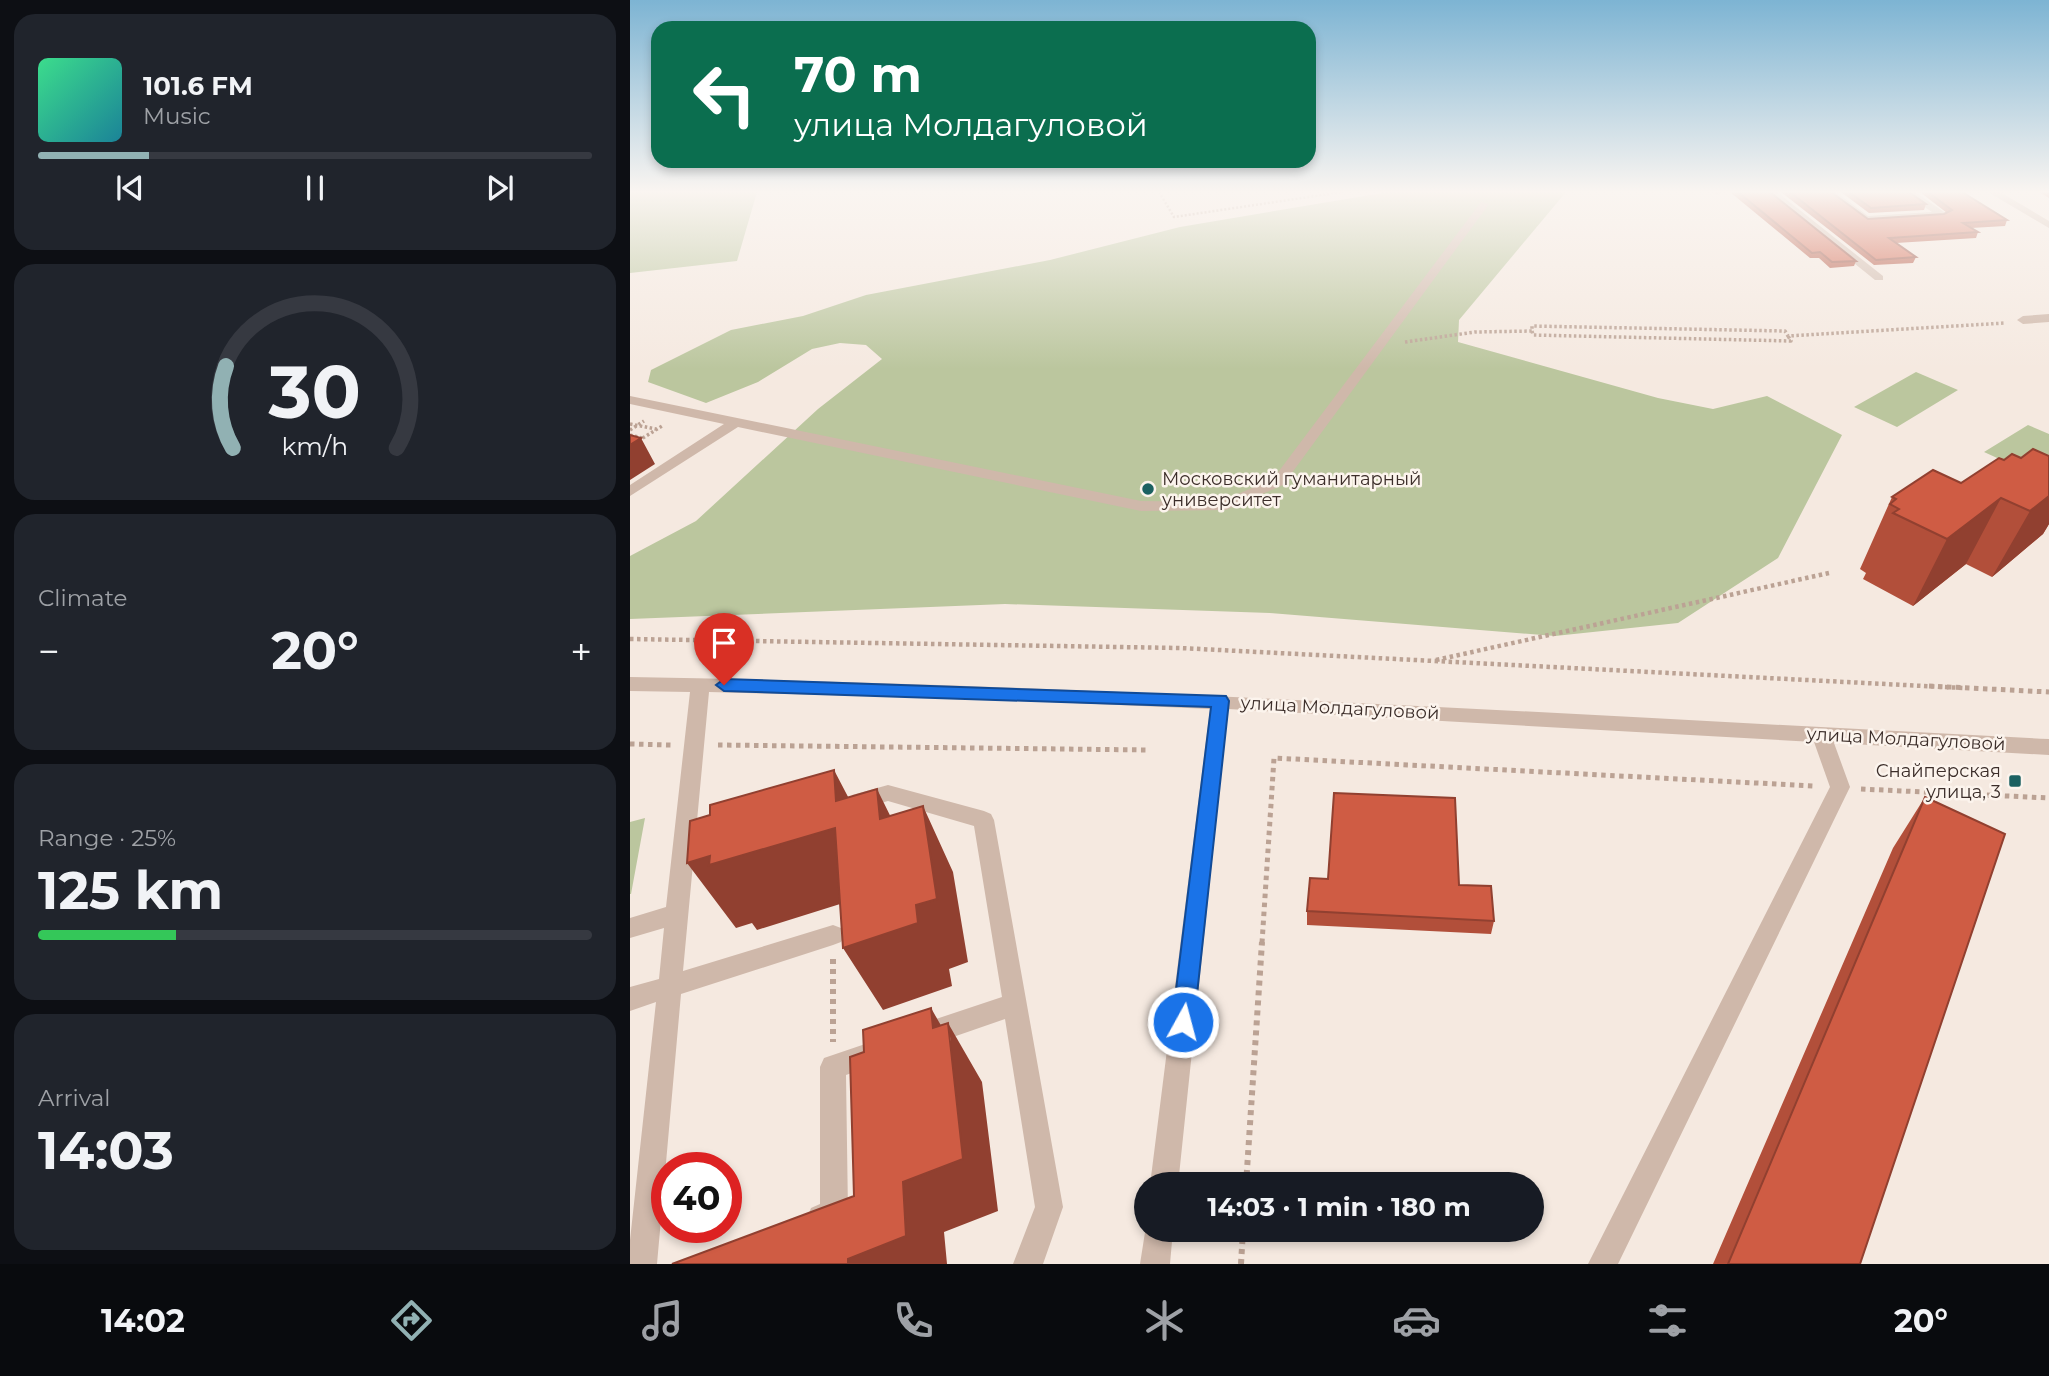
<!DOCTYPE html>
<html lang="en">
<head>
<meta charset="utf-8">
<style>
	body { margin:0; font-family:Montserrat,sans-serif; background:#20242c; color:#f1f3f6; height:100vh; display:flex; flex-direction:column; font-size:26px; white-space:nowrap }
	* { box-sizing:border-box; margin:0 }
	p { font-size:23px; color:#9ea1a6 }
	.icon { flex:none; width:38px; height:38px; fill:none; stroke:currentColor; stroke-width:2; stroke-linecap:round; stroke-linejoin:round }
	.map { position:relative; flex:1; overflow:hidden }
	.side { display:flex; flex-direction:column; gap:14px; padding:14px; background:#0d0f14; width:630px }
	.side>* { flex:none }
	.guide { position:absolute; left:21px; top:21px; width:665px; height:147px; border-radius:21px; box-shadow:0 4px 10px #0003; background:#0b6e4f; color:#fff; overflow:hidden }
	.speed { position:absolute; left:21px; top:1152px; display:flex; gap:14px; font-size:35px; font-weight:700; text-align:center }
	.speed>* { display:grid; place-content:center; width:91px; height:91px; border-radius:50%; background:#171b24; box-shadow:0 4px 10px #0003; line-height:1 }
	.speed .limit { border:10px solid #d22; background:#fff; color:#111 }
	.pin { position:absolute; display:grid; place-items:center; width:60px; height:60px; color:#fff; margin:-72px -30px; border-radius:50% 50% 50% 0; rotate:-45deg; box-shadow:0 0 7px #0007 }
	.pin .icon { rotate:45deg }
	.me { position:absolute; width:77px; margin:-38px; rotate:7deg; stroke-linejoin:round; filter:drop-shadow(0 0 5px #0008) }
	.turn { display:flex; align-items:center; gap:24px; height:147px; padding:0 28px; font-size:32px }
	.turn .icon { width:91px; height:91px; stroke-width:2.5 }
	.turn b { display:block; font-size:49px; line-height:60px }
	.big { font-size:52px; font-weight:700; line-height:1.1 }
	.side .card { flex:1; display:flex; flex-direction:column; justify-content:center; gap:10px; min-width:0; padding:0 24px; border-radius:21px; background:#20242c }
	.side .dial { align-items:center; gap:0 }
	.dial svg { height:182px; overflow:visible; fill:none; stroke:#363941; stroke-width:7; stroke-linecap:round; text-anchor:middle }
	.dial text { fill:#f1f3f6; stroke:none }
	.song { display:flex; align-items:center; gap:21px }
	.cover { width:84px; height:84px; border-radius:10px; background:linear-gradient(135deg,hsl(150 70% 55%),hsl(190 70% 35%)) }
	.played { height:7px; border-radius:4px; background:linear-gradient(90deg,#91b1b3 20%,#363941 20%) }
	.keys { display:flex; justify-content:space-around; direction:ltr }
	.heat { display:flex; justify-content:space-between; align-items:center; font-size:38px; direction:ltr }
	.charge { height:10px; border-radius:5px; background:linear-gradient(90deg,#34c759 25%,#363941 0) }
	.trip { position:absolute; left:504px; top:1172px; width:410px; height:70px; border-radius:35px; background:#171b24; box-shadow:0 4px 10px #0003; font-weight:700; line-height:70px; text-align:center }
	.tabs { display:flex; height:112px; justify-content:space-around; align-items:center; background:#090b0e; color:#9ea1a6 }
	.tabs .icon { width:49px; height:49px }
	.tabs .on { color:#91b1b3 }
	.tabs b { font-size:32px; color:#f1f3f6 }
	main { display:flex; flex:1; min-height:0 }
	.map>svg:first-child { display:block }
	.green { fill:#bbc69e }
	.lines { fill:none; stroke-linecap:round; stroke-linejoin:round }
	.path-far4 { stroke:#bba294; stroke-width:2.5; stroke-dasharray:2 2; stroke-linecap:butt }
	.path-far3 { stroke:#bba294; stroke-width:3.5; stroke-dasharray:2.5 2.5; stroke-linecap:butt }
	.path-far2 { stroke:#bba294; stroke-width:4.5; stroke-dasharray:3.5 3.5; stroke-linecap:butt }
	.path-far1 { stroke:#bba294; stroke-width:5; stroke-dasharray:4.5 4.5; stroke-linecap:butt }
	.path { stroke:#bba294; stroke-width:6; stroke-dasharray:5 5; stroke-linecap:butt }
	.minor { fill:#cfb8aa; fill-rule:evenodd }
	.wall { fill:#b24f3a }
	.shaded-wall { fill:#914030 }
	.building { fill:#cf5c44; stroke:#914030; stroke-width:2 }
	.route { fill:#1a73e8; stroke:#114b97; stroke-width:2 }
	.poi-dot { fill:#1c6161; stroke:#fcf4ed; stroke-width:2.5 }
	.labels { text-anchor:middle; stroke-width:5; stroke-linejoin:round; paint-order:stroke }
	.poi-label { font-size:18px; fill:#3c2e2a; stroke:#fcf4ed; text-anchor:start }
	.street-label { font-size:18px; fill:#3c2e2a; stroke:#fcf4ed }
</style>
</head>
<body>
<main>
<section class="side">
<div class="card">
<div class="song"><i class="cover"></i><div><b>101.6 FM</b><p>Music</p></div></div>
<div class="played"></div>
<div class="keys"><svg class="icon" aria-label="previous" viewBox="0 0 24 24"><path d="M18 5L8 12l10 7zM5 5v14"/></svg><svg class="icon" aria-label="pause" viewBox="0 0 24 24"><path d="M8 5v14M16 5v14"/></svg><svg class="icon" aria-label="next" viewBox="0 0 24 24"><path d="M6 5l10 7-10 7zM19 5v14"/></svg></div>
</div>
<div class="card dial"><svg viewBox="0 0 100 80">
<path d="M14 69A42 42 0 1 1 86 69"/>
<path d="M14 69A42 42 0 0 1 11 33" stroke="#91b1b3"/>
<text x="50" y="56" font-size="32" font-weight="700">30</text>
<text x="50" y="72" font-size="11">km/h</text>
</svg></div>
<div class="card"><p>Climate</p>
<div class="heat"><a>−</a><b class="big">20°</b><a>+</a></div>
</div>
<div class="card"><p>Range · 25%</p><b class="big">125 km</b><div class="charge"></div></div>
<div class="card"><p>Arrival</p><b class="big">14:03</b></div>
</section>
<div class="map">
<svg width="1419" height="1264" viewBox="0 0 1419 1264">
	<rect width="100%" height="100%" fill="#f5e9e0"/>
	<path class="green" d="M0,192H127L107,261L0,273Z
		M758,192H936L829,320L828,342L1028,398L1083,409L1137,396L1212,435L1148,558L1048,623L925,636L640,613L375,604L0,619V556L66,521L188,409L252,359L236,345L210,343L182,349L128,382L76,403L18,382L21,370L101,330L173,316L236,295L420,260L550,227Z
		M1286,372L1328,390L1267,427L1224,407Z
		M1398,425L1419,434V477L1407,476L1354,452Z
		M15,818L1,894H0V822Z"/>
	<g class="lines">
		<path class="path-far4" d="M529,192L544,217L712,192"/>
		<path class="path-far3" d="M902,331L903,335L1161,341L1158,336
			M775,342L845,332L902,331V326L1155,331L1158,336L1375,323
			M0,424L26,429
			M0,430L14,421
			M0,435L12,438
			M0,446L32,426"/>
		<path class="path-far2" d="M0,639L550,648L1333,688
			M806,660L1199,573"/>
		<path class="path-far1" d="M1299,686L1419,692
			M0,744L41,745
			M88,745L518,750
			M1231,789L1419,798
			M632,943L644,758L1184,786"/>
		<path class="path" d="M203,959V1042
			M616,1185L632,942
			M611,1264L613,1230"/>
		<path class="minor" d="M1080,192H1093L1088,195Z
			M1136,192H1147L1253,276V280H1245Z
			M1195,192H1206L1238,216L1302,212L1273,192H1285L1317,214L1312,217L1236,222Z
			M1358,192H1370L1419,221V228Z
			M851,202L859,204L653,485L596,510L511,511L108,427L0,496V485L94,424L0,404V396L511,501L589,502L643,479Z
			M1419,314V322L1393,324L1387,320L1393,316Z
			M0,677C474,685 946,715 1419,739V755L1204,743L1220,787L988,1264H958L1200,787L1184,742L598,709L548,1185H520L580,709L355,699L79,692L53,971L203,925L211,928L215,935L211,942L203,945L51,994L27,1264H0V1240L26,1002L0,1011V987L29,979L34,928L0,938V918L36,907L60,692L0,691Z
			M258,785L354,811L361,814L364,820L433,1207L413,1264H383L405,1207L375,1019L300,1045L291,1042L288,1033L291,1024L372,997L344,826L258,801L229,809L222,807L219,801L222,795Z
			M244,1041L253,1044L257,1053L253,1062L216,1075L218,1213L214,1223L191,1232L181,1228L177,1218L181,1208L190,1204V1067L194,1058Z
			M516,1226V1230H543L540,1264H510Z"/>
	</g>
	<path class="wall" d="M1100,192H1140L1226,261L1224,266L1200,268L1189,258H1180Z
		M1151,192H1201L1238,219L1314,214L1317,213L1290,192H1332L1377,220L1375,226L1341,228L1348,232L1346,238L1266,243L1286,257L1283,263L1244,265Z
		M1211,192H1279L1296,204L1294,210L1239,213Z
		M1409,192H1419V198Z
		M1419,456V524L1413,534L1362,577L1336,564L1283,606L1233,579L1236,573L1230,569L1262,497L1331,483L1374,460Z
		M1295,797L1230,1264H1083L1263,848Z
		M829,885L864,921L861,934L677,925V911Z"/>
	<path class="shaded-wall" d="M11,438L25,464L0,480V445Z
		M1419,496V524L1413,534L1362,577L1400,511Z
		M1371,498L1336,564L1283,606L1317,539Z
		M204,770L239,837L206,801Z
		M247,789L280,856L250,819Z
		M293,806L323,872L338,962L319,969L322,986L253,1010L213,948L286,905Z
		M205,828L242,894L127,930L122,923L106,928L57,863L80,856Z
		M301,1008L321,1043L318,1023L352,1082L368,1211L314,1232L317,1264H218V1259L273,1182L303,1028Z"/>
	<path class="building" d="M1108,192H1140L1226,261L1202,262L1190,252L1182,253Z
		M1160,192H1201L1238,219L1314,214L1322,210L1298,192H1332L1377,220L1333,223L1348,232L1259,238L1286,257L1246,260Z
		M1219,192H1279L1296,204L1241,208Z
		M0,435L11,438L0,445Z
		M1403,449L1419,456V496L1400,511L1371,498L1317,539L1263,513L1269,509L1260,504L1266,499L1262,497L1303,470L1331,483L1369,458L1374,460L1382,454L1391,458Z
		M204,770L206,801L247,789L250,819L293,806L307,899L286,905L288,923L213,948L205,828L79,865L80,856L57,863L60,821L80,815V805Z
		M704,793L825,798L829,885L861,886L864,921L677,911L680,878L698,879Z
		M1295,797L1375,834L1230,1264H1098Z
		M301,1008L303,1028L318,1023L333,1159L273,1182L276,1236L218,1259V1264H42L224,1196L220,1057L234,1052L233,1030Z"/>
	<linearGradient id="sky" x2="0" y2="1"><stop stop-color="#7db4d3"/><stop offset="0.52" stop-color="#faf5f1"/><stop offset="1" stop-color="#faf5f1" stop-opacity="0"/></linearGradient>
	<rect width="1419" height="369" fill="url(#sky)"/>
	<path class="route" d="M94,679L596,696L599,701L564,1022L561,1029L553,1033L545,1029L542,1022L581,707L94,691L86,685Z"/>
	<g class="poi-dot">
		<circle cx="518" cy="489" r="7"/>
		<rect x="1378" y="774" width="14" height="14" rx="3.5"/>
	</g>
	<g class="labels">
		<g class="poi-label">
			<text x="532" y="485">Московский гуманитарный<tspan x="532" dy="21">университет</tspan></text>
			<text x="1371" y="777" text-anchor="end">Снайперская<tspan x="1371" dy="21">улица, 3</tspan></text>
		</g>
		<g class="street-label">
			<text transform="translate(710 708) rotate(3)" y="6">улица Молдагуловой</text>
			<text transform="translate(1276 739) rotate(3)" y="6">улица Молдагуловой</text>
		</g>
	</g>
</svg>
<div class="speed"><div class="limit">40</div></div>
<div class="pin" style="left:94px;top:685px;background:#d93025"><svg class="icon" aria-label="arrive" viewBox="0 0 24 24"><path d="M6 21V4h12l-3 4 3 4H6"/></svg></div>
<svg class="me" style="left:553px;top:1022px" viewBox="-20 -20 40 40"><circle r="17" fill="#1a73e8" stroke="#fff" stroke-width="3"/><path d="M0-11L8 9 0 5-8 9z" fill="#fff"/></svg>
<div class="trip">14:03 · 1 min · 180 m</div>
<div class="guide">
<div class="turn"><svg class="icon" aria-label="left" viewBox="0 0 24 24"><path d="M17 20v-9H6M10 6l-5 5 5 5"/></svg><div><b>70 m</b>улица Молдагуловой</div></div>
</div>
</div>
</main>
<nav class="tabs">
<b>14:02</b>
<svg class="icon on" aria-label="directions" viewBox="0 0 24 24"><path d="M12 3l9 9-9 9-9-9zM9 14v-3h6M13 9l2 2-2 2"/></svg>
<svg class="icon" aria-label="music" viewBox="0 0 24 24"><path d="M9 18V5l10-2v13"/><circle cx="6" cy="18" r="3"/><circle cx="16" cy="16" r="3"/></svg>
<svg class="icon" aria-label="phone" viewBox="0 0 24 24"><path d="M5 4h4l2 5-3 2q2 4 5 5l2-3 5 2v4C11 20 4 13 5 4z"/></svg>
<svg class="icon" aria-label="climate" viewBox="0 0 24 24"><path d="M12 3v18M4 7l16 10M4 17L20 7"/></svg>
<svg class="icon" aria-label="car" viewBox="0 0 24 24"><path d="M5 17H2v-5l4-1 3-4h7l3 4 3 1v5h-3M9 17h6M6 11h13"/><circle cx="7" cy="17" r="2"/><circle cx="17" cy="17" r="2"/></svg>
<svg class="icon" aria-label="filters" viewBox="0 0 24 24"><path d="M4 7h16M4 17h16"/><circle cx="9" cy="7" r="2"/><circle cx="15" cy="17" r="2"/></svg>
<b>20°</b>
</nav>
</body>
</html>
